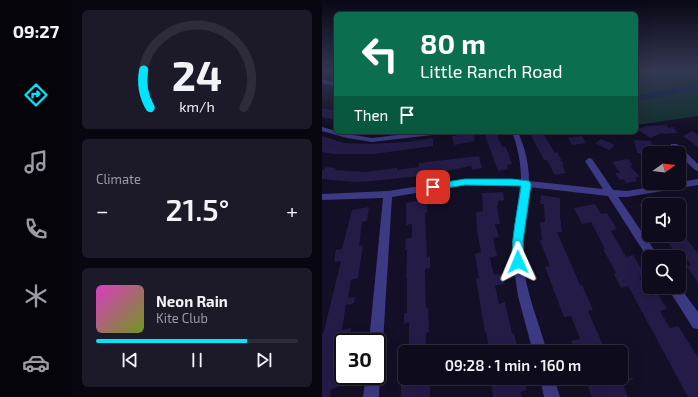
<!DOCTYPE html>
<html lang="en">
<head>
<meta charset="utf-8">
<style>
	body { margin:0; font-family:"Exo 2",sans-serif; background:#1c1929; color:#f1f3f6; height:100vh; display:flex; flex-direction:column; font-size:15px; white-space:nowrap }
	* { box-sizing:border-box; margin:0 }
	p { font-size:13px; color:#9b9ba3 }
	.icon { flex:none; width:22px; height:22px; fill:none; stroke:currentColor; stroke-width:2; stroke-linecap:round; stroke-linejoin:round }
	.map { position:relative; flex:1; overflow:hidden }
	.details { display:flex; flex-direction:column; gap:10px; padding:10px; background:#08060f; width:250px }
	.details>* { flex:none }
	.hud { position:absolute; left:12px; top:12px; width:304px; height:122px; border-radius:6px; box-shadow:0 4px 16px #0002,0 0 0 1px #2e2b3b; background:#0b6e4f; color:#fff; overflow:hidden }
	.needle { width:26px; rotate:76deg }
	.controls { position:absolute; left:320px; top:146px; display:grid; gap:8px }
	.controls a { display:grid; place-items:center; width:44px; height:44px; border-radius:6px; background:#0e0b1c; box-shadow:0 4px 16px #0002,0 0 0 1px #2e2b3b; font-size:20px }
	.speed { position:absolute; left:12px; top:333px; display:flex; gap:8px; font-size:20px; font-weight:700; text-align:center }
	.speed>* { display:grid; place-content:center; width:52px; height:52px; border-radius:50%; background:#0e0b1c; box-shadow:0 4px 16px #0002,0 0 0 1px #2e2b3b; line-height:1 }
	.speed .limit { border:2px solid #111; border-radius:6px; background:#fff; color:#111 }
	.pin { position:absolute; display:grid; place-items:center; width:34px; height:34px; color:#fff; margin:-17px; border-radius:8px; box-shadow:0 2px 6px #0006 }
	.me { position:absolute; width:44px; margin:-22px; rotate:359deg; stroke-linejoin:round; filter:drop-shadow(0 0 3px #0008) }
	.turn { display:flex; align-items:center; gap:14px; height:84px; padding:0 20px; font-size:18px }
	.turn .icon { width:52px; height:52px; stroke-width:2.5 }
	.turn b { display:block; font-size:28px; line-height:34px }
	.then { display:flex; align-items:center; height:38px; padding:0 20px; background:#0003; gap:8px; font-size:15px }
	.big { font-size:30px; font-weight:600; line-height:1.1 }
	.details .widget { flex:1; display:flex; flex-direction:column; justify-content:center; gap:6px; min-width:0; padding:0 14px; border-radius:6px; background:#1c1929 }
	.details .dial { align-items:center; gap:0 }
	.dial svg { height:104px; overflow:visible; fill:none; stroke:#2e2b3b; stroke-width:7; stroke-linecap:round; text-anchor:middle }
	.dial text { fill:#f1f3f6; stroke:none }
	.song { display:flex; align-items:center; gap:12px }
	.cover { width:48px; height:48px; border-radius:6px; background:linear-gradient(135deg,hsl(310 70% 55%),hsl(80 70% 35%)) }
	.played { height:4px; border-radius:2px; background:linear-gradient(90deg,#00e5ff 75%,#2e2b3b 75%) }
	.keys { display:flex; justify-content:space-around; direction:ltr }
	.heat { display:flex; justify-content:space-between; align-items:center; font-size:22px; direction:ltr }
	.trip { position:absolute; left:76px; top:345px; width:230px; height:40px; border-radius:6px; background:#0e0b1c; box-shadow:0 4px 16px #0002,0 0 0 1px #2e2b3b; font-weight:600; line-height:40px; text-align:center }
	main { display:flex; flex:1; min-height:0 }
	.dock { display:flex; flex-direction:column; width:72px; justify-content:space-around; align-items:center; background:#06040b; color:#9b9ba3 }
	.dock .icon { width:28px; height:28px }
	.dock .current { color:#00e5ff }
	.dock b { font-size:18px; color:#f1f3f6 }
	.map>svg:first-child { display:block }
	.green { fill:#12302f }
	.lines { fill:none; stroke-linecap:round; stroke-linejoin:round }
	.river { fill:#0c2248; fill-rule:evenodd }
	.building { fill:#241b47 }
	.minor { fill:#3d3a85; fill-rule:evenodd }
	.route { fill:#00e5ff; stroke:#0095a6 }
</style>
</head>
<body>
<main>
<nav class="dock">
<b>09:27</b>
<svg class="icon current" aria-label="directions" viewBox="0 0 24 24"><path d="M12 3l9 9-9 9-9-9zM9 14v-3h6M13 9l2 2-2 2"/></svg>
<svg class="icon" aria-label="music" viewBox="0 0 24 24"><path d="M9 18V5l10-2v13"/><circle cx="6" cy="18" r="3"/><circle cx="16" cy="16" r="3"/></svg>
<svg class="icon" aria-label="phone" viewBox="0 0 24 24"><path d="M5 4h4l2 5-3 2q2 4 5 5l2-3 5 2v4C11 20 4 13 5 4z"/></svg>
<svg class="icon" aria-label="climate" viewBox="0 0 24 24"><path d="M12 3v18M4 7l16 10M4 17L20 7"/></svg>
<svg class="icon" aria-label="car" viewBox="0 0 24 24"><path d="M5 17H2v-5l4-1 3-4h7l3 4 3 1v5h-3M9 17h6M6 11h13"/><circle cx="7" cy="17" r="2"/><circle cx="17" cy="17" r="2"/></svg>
</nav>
<section class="details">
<div class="widget dial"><svg viewBox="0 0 100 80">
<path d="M14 69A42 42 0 1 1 86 69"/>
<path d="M14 69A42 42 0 0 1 9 40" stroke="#00e5ff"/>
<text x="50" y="56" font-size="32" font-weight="700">24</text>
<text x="50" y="72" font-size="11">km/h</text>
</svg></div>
<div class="widget"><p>Climate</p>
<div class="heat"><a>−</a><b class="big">21.5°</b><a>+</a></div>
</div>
<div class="widget">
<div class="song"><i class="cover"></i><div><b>Neon Rain</b><p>Kite Club</p></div></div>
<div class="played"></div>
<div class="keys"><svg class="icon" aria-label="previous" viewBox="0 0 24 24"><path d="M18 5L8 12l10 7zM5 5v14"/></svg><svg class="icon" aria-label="pause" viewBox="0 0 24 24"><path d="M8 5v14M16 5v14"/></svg><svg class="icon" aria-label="next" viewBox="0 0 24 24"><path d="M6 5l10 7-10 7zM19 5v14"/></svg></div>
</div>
</section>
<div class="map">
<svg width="376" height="397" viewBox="0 0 376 397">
	<rect width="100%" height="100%" fill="#130f26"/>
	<path class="green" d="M314,71H376V116L314,125Z"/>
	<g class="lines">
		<path class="river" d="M370,84L376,85V91L370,90L314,102V96Z"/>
	</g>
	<path class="building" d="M0,108L14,111V120L0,117Z
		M344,125L347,128L351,127L356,133L341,134L340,133L328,138L315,129L325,126Z
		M370,131L376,135V147L361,136Z
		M162,132H174L180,147H184L190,164L185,165L186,169L176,171Z
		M207,132H220L233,153L235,152L242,165H240L244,173L233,175L225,160H222Z
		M151,133L153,141L132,145L130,136Z
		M0,136L22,143L47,144L84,142L111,138V146L52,154H11L0,152Z
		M260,136L264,143L250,145L246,138Z
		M279,139L293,145L287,150L273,143Z
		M312,140L329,141L332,153H315Z
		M157,156L160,168L150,170L149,166L98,176L51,181L33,182L0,179V171L4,167L14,168L12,170L43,172L75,168V170L97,167V163Z
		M306,159L311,165L308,166L318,177L313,178L315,181L304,183L302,179L298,180L293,173H298L290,162Z
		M181,192L182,200L176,201V206H175L178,224H173L177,237L171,238L175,256L168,258L172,275L180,273L182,284L173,286L177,304L183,302L190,334L192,333L196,351L168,352L164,332H163L154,279L157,278L153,254L159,252L155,231L154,212L161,211L160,193Z
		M219,195L238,198V217L240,232H235L258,285H260L271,310L266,311L284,352H253L249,341L258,339L249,316L242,317L223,267L228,266L218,241L220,240L218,222H223L222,204H218Z
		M100,200V205L105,204V212L103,213L105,257L108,256V268L103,269V275L104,308L106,307L107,332L104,333V352H83V346L87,344V322L82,324V313H85V278H84L85,250H83L84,239L90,237V224L84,225V203Z
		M327,202V218L317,204Z
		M273,204L279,214L285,213L295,229L289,231L304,257L311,255L323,275L317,277L328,296L336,294L345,309L338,311L348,328L356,326L376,357V397H366L306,286L299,288L292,274L294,273L281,249H283L269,222L260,224L252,208Z
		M47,207L45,221L40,222L37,246L41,245L36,278L29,280L26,298L33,297L32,303L24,305L20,330L29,328L27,342H21V372L19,386L9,389L8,397H0V335H1L19,261L12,262L14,250L20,249L30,210Z
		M357,230L376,253V282L364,266L369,265L361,254L355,255L341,235H357Z
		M100,378H108V397H79V384Z
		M176,378H203L205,390L198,392L200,397H171L169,380Z
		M263,378H311V379L300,383L306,397H270Z"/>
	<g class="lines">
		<path class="minor" d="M0,79L14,83V87L0,83Z
			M0,127L14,131V132L50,138L101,132H122L119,134L50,142L25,138L0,131Z
			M190,132H196C203,148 207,163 207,181L281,189L263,161L267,158L270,159L291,190L305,191L376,179V185L305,197H296L335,254L336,257H327V260L286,196L207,187C205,212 200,236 201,260C203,291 217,322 225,352H211L196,296L191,262L190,246L198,186L143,185L70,197L61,342L59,347L55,348V342H47L61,198L0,200V194L66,191L143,179L199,180C199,163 196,148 190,132Z
			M349,144H355L376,164V171L373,170L357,155V153L349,148Z
			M357,286L376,312V329L371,328L345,287H357Z
			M55,370L58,376L57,397H41L44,376H55Z
			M218,378H232L238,397H222Z"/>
	</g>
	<linearGradient id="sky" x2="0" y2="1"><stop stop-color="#0a0815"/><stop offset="0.56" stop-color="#333752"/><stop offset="1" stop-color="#333752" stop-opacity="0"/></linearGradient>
	<rect width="376" height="126" fill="url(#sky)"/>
	<path class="route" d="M143,179H190L207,181L209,184L201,241L202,262L200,266L196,267L192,266C186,251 197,204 199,186L143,185L111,190L107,187L111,184Z"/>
</svg>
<div class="controls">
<a><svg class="needle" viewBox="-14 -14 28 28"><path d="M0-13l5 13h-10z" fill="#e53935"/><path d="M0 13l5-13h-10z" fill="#9b9ba3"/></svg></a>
<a><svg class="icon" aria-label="sound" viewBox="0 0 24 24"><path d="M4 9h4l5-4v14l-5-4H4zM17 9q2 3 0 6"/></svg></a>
<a><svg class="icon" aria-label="search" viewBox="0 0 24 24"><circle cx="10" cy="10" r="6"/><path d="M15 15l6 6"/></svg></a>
</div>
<div class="speed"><div class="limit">30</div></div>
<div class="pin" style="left:111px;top:187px;background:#d93025"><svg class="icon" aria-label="arrive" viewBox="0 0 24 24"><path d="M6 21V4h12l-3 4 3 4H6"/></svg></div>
<svg class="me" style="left:196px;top:262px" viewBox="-20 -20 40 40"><path d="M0-17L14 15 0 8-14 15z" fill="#00e5ff" stroke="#fff" stroke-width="4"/></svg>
<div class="trip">09:28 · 1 min · 160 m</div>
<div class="hud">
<div class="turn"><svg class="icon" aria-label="left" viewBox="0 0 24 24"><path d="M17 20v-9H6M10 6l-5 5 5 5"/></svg><div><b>80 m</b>Little Ranch Road</div></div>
<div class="then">Then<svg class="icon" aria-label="arrive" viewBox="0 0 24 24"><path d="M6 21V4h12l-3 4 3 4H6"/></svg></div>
</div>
</div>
</main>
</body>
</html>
